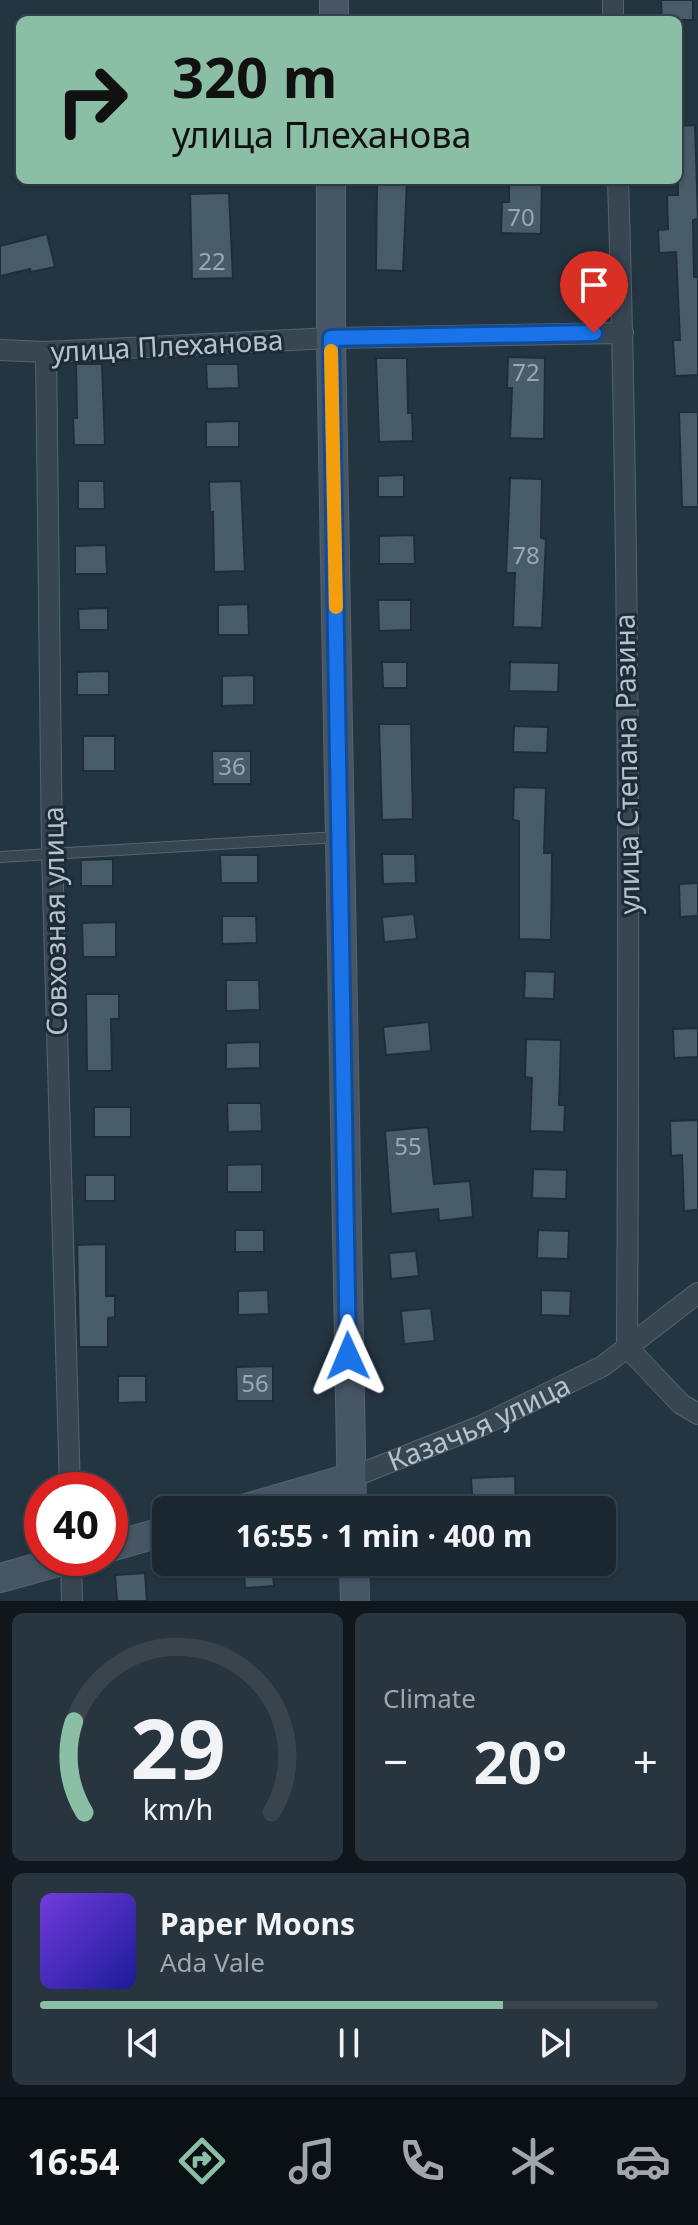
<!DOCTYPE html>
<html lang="en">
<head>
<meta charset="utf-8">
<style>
	body { margin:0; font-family:"Noto Sans",sans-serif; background:#28343e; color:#f1f3f6; height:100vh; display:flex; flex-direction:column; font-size:30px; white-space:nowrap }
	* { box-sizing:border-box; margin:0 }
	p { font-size:26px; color:#a0a6ac }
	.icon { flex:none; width:44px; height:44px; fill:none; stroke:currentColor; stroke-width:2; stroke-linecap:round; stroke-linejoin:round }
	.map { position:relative; height:1601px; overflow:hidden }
	.drawer { display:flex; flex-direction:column; gap:12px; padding:12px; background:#0f161c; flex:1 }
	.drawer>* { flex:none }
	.hud { position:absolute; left:16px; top:16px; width:666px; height:168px; border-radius:12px; box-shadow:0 2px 6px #0004,0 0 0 2px #39444d; background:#8abfa5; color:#111; overflow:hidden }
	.speed { position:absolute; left:24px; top:1472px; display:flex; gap:16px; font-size:40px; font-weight:700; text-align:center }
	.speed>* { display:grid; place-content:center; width:104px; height:104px; border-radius:50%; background:#1b2832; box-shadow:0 2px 6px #0004,0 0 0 2px #39444d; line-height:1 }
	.speed .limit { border:12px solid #d22; background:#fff; color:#111 }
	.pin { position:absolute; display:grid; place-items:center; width:68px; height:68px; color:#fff; margin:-82px -34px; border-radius:50% 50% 50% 0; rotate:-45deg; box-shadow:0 0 8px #0007 }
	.pin .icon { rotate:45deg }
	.me { position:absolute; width:88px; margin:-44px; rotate:359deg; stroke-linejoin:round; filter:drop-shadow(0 0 6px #0008) }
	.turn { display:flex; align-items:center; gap:28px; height:168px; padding:0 24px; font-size:36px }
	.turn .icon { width:104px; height:104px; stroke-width:2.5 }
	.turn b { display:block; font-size:56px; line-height:68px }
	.big { font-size:60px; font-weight:700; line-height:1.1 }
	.drawer .widget { flex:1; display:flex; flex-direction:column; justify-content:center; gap:12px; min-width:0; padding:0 28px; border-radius:12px; background:#28343e }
	.drawer .dial { align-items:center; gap:0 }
	.dial svg { height:208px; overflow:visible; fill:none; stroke:#39444d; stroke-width:7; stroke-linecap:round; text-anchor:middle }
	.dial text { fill:#f1f3f6; stroke:none }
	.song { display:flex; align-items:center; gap:24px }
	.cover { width:96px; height:96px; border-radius:12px; background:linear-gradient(135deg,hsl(260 70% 55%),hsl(240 70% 35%)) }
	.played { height:8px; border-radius:4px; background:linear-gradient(90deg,#8abfa5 75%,#39444d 75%) }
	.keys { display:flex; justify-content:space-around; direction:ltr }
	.heat { display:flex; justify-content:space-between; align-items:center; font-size:44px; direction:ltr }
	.drawer .tiles { flex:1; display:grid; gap:12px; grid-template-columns:1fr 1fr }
	.widget:last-child { grid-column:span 2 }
	.trip { position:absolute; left:152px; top:1496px; width:464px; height:80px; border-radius:12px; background:#1b2832; box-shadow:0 2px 6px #0004,0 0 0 2px #39444d; font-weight:700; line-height:80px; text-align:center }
	.tab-bar { display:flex; height:128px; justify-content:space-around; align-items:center; background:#0b1014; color:#a0a6ac }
	.tab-bar .icon { width:56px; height:56px }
	.tab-bar .on { color:#8abfa5 }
	.tab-bar b { font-size:36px; color:#f1f3f6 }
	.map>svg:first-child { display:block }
	.building { fill:#475b68; stroke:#1f2d39; stroke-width:2 }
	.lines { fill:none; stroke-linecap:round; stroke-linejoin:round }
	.lane-casing { stroke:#56646f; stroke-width:12 }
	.street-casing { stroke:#56646f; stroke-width:22 }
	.secondary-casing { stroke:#56646f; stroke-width:30 }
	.lane { stroke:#384651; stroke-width:10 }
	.street { stroke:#384651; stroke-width:20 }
	.secondary { stroke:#465665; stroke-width:28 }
	.route-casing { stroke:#114b97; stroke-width:20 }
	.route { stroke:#1a73e8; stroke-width:14 }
	.slow { stroke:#f59e0b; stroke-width:14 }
	.labels { text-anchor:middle; stroke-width:6; stroke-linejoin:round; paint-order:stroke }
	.number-label { font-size:24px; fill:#9aa8b3 }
	.street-label { font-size:28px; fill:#b5c1cc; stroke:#1d2b37 }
</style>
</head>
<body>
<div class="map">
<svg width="698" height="1601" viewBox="0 0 698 1601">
	<rect width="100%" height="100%" fill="#243542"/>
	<path class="building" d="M661,0H693V20H662Z
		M695,125L698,219L693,220L694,277H698V375L675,376L673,340H680L676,252L659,253L658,230L668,229L667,195H678V126Z
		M377,180H407L403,271L376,270Z
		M509,180H542L541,234L501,233L502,202H509Z
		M229,193L233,278L192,279L190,194Z
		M47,234L55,267L31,272L30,269L0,276V246Z
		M508,357L545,358L544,439L510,438L512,388H507Z
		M376,358H407L408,413H412L413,441L379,442Z
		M76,364H102L105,445H74L73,418H77Z
		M206,364H238L239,388L207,389Z
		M679,412H698V507H682Z
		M239,421V447H206V422Z
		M404,475V497H378V476Z
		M510,478L542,479L541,538L546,539L542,628L513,627L515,573H506Z
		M78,481H104L105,509H78Z
		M241,481L245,571L214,572L213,512H210L209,482Z
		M414,535L415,564H379V536Z
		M106,545L107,574H75V546Z
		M378,600H411V630L379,631Z
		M248,604L249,635H218V605Z
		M108,608V630H79L78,609Z
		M382,662H407V688H383Z
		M510,662L559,663L558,692L509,691Z
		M109,671V695H77V672Z
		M254,675V705L222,706V676Z
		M379,724H411L413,819L382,820Z
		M514,726L548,727L547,753L513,752Z
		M83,736H115V771H83Z
		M212,751H251V784H213Z
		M514,787L546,788L544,853H552L551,940L519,939V821L513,820Z
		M382,854H415L416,883L383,884Z
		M220,855H258V883H221Z
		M113,859V886H81V860Z
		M698,883V916L680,917L679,884Z
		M414,914L417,939L384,942L382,917Z
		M222,916H256L257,943L222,944Z
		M116,922V957H83L82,923Z
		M525,971L555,972L554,999L524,998Z
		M226,980H259L260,1010L226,1011Z
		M86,994H119V1019H111L112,1071H87Z
		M429,1022L431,1051L386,1055L383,1027Z
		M698,1028V1057L674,1058L673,1029Z
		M526,1039L561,1040L559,1105H565L564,1132L530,1131L532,1078L525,1077Z
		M260,1042V1068L226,1069V1043Z
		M227,1103H261L262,1131L228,1132Z
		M94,1107H131V1137H94Z
		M698,1120V1210L684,1211L682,1155L671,1156L670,1121Z
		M428,1127L434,1184L470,1181L473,1217L439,1221L438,1209L391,1214L385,1131Z
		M262,1164V1192H227V1165Z
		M533,1169L567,1170L566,1199L532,1198Z
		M85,1175H115V1201H85Z
		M235,1230H264V1252H235Z
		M538,1230L569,1231L568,1259L537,1258Z
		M106,1244V1296H115V1317L108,1318V1347H79L77,1245Z
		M416,1251L419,1276L391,1279L389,1253Z
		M268,1290L269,1314L238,1315V1291Z
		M541,1290L571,1291L570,1316L541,1315Z
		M431,1308L435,1341L404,1344L401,1311Z
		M273,1366V1401H237L236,1367Z
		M118,1376H146V1402L118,1403Z
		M515,1476L516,1510H473L471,1478Z
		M243,1562H272L274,1586L245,1588Z
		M145,1573L147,1601H117L115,1575Z"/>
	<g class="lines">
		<g class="lane-casing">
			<path id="lane" d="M0,857L338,837"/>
		</g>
		<g class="street-casing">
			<g id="street">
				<path d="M613,0V20"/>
				<path d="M618,180C630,569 629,958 627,1347L681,1404L698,1414"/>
				<path d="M0,350L46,352L331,338L623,333"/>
				<path d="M46,352L52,852L70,1490"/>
				<path id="s1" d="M350,1478L481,1426L603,1366L698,1293"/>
				<path d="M71,1558L72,1601"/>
			</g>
		</g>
		<g class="secondary-casing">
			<path id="secondary" d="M334,20V0
				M331,180V338L352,1510
				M240,1510L350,1478
				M110,1547L166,1531
				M354,1562L355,1601
				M0,1578L72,1558"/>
		</g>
		<use href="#lane" class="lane"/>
		<use href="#street" class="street"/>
		<use href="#secondary" class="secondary"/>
	</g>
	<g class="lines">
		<g class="route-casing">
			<path id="route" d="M348,1356L331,338L594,333"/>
		</g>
		<use href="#route" class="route"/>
		<path class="slow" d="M331,351L336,607"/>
	</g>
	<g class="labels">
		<g class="number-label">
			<text x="521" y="226">70</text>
			<text x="212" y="270">22</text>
			<text x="526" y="381">72</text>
			<text x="526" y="564">78</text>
			<text x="232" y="775">36</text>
			<text x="408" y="1155">55</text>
			<text x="255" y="1392">56</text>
		</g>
		<g class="street-label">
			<text transform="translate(167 346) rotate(-3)" y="10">улица Плеханова</text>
			<text transform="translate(627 764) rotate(-91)" y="10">улица Степана Разина</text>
			<text transform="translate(55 921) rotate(-91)" y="10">Совхозная улица</text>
			<text dy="10" stroke="none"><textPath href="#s1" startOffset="140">Казачья улица</textPath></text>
		</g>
	</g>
</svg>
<div class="speed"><div class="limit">40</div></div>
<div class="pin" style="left:594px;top:333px;background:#d93025"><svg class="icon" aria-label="arrive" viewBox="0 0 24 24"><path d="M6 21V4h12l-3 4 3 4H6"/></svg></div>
<svg class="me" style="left:348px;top:1356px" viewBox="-20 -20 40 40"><path d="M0-17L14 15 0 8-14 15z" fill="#1a73e8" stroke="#fff" stroke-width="4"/></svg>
<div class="trip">16:55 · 1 min · 400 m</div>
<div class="hud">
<div class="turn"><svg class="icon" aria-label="right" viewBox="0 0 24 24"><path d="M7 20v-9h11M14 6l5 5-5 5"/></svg><div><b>320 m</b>улица Плеханова</div></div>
</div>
</div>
<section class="drawer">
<div class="tiles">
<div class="widget dial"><svg viewBox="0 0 100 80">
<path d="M14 69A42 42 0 1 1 86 69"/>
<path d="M14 69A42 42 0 0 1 10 34" stroke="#8abfa5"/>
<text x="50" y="56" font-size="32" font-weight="700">29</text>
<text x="50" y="72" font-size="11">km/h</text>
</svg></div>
<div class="widget"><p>Climate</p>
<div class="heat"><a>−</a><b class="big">20°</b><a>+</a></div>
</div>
<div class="widget">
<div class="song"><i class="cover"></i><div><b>Paper Moons</b><p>Ada Vale</p></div></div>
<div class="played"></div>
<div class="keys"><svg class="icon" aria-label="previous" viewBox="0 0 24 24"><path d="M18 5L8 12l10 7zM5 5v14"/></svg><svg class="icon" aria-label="pause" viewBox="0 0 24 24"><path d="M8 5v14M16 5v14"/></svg><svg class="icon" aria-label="next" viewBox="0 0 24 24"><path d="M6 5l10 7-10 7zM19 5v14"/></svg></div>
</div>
</div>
</section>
<nav class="tab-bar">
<b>16:54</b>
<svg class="icon on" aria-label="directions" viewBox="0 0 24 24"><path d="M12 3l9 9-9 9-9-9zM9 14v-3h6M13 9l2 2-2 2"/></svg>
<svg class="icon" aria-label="music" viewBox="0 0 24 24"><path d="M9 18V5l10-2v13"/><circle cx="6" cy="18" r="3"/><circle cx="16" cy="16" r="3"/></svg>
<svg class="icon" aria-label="phone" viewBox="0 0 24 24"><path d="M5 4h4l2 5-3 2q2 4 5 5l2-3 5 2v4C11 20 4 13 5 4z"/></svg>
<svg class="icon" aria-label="climate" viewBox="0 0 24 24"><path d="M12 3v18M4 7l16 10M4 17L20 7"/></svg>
<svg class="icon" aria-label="car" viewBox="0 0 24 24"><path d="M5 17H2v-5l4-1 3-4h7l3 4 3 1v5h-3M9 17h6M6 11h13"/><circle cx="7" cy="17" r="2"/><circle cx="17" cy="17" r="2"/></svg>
</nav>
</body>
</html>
